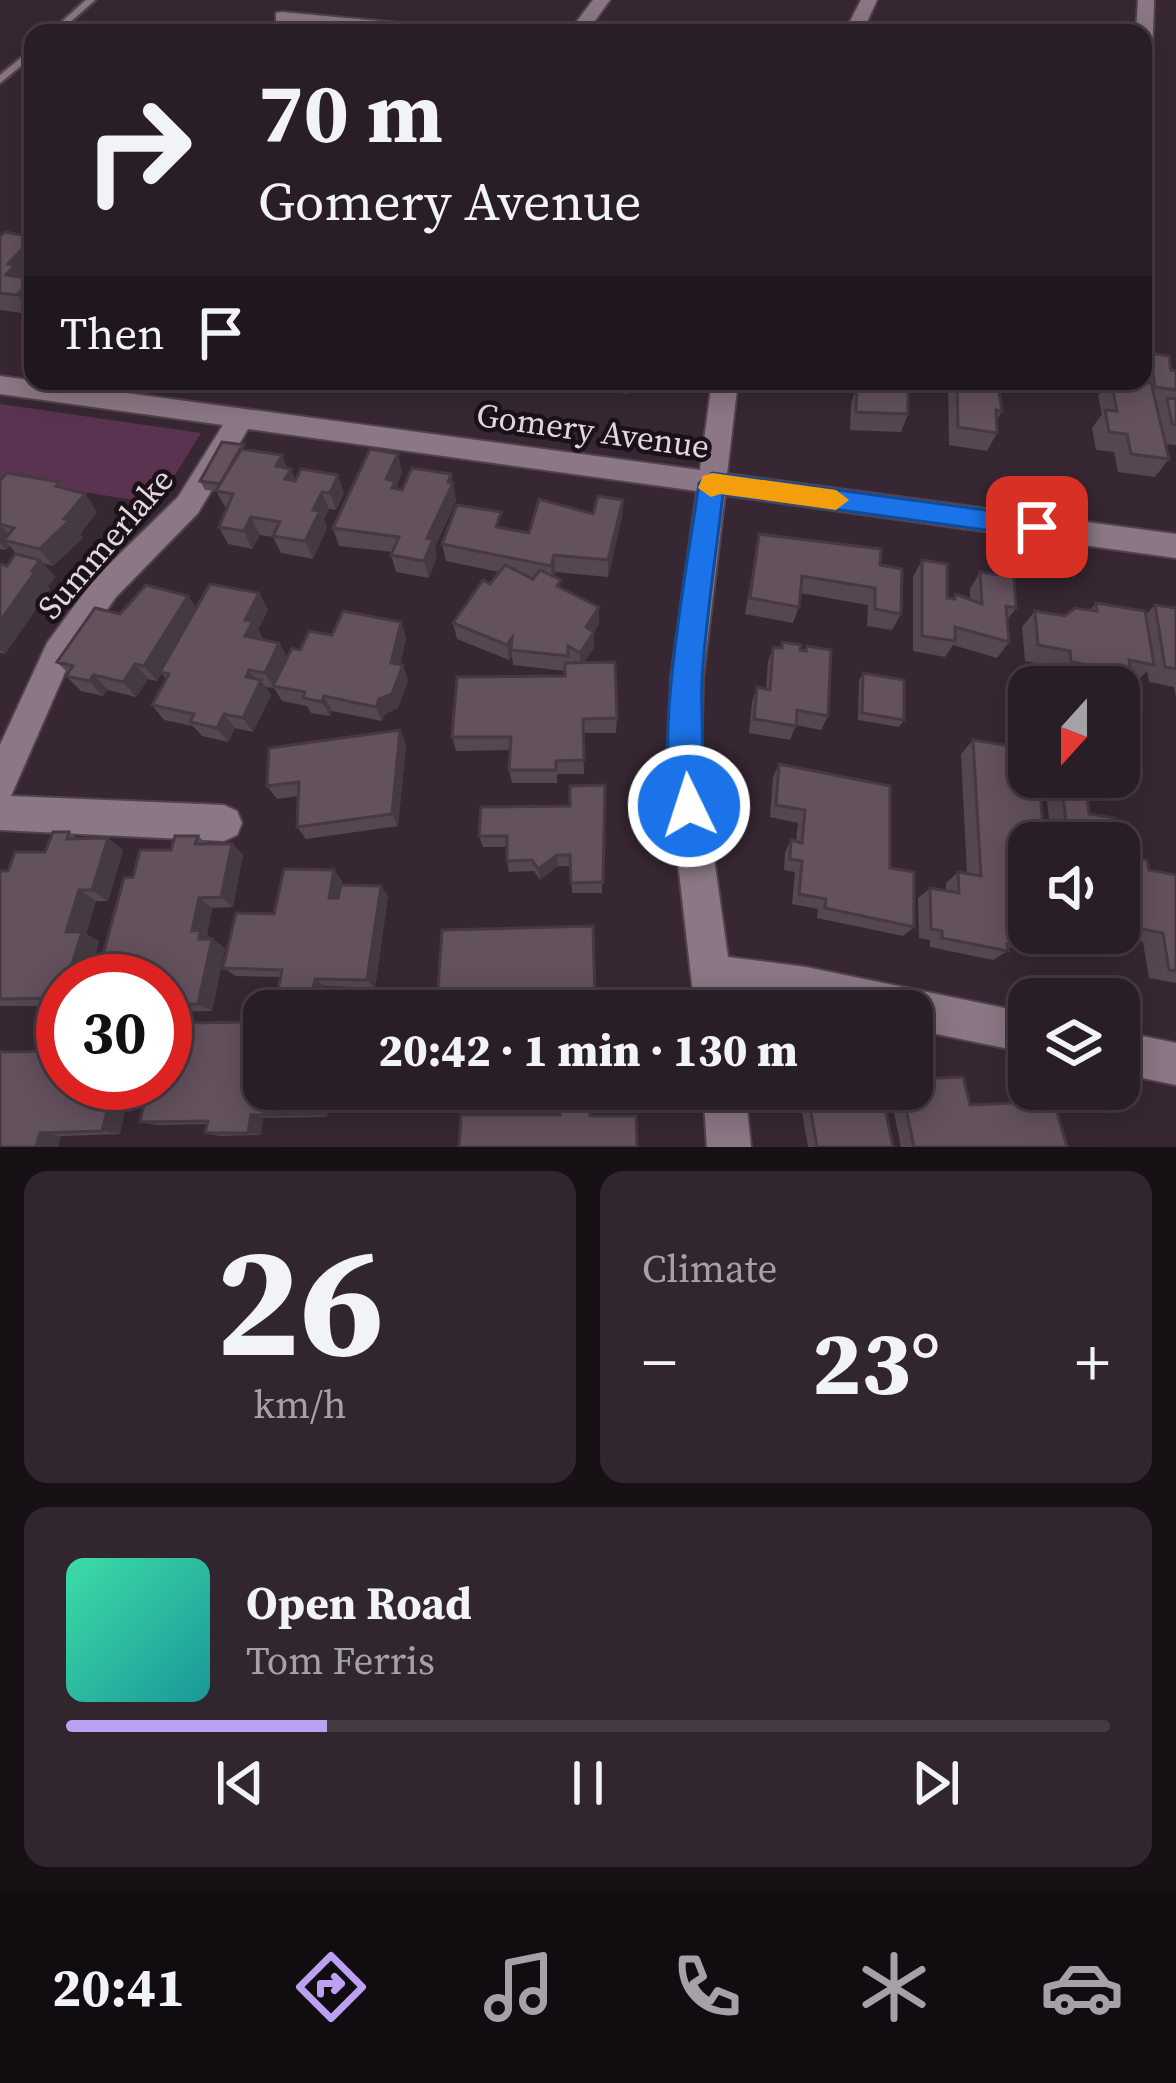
<!DOCTYPE html>
<html lang="en">
<head>
<meta charset="utf-8">
<style>
	body { margin:0; font-family:"Source Serif 4",serif; background:#31262e; color:#f1f3f6; height:100vh; display:flex; flex-direction:column; font-size:45px; white-space:nowrap }
	* { box-sizing:border-box; margin:0 }
	p { font-size:39px; color:#a5a2a7 }
	.icon { flex:none; width:66px; height:66px; fill:none; stroke:currentColor; stroke-width:2; stroke-linecap:round; stroke-linejoin:round }
	.map { position:relative; height:1147px; overflow:hidden }
	.panel { display:flex; flex-direction:column; gap:24px; padding:24px; background:#171015; flex:1 }
	.panel>* { flex:none }
	.guide { position:absolute; left:24px; top:24px; width:1128px; height:366px; border-radius:24px; box-shadow:0 6px 30px #0003,0 0 0 3px #453b43; background:#291d26; color:#f1f3f6; overflow:hidden }
	.needle { width:78px; rotate:201deg }
	.tools { position:absolute; left:1008px; top:666px; display:grid; gap:24px }
	.tools a { display:grid; place-items:center; width:132px; height:132px; border-radius:24px; background:#291d26; box-shadow:0 6px 30px #0003,0 0 0 3px #453b43; font-size:60px }
	.speed { position:absolute; left:36px; top:954px; display:flex; gap:24px; font-size:60px; font-weight:700; text-align:center }
	.speed>* { display:grid; place-content:center; width:156px; height:156px; border-radius:50%; background:#291d26; box-shadow:0 6px 30px #0003,0 0 0 3px #453b43; line-height:1 }
	.speed .limit { border:18px solid #d22; background:#fff; color:#111 }
	.pin { position:absolute; display:grid; place-items:center; width:102px; height:102px; color:#fff; margin:-51px; border-radius:24px; box-shadow:0 6px 18px #0006 }
	.me { position:absolute; width:132px; margin:-66px; rotate:356deg; stroke-linejoin:round; filter:drop-shadow(0 0 9px #0008) }
	.turn { display:flex; align-items:center; gap:42px; height:252px; padding:0 36px; font-size:54px }
	.turn .icon { width:156px; height:156px; stroke-width:2.5 }
	.turn b { display:block; font-size:84px; line-height:102px }
	.then { display:flex; align-items:center; height:114px; padding:0 36px; background:#0003; gap:24px; font-size:45px }
	.big { font-size:90px; font-weight:800; line-height:1.1 }
	.panel .widget { flex:1; display:flex; flex-direction:column; justify-content:center; gap:18px; min-width:0; padding:0 42px; border-radius:24px; background:#31262e }
	.panel .dial { align-items:center; gap:0 }
	.dial b { font-size:156px; line-height:1 }
	.song { display:flex; align-items:center; gap:36px }
	.cover { width:144px; height:144px; border-radius:18px; background:linear-gradient(135deg,hsl(160 70% 55%),hsl(180 70% 35%)) }
	.played { height:12px; border-radius:6px; background:linear-gradient(90deg,#bca0f2 25%,#453b43 25%) }
	.keys { display:flex; justify-content:space-around; direction:ltr }
	.heat { display:flex; justify-content:space-between; align-items:center; font-size:66px; direction:ltr }
	.panel .tiles { flex:1; display:grid; gap:24px; grid-template-columns:1fr 1fr }
	.widget:last-child { grid-column:span 2 }
	.trip { position:absolute; left:243px; top:990px; width:690px; height:120px; border-radius:24px; background:#291d26; box-shadow:0 6px 30px #0003,0 0 0 3px #453b43; font-weight:800; line-height:120px; text-align:center }
	.tab-bar { display:flex; height:192px; justify-content:space-around; align-items:center; background:#100c0f; color:#a5a2a7 }
	.tab-bar .icon { width:84px; height:84px }
	.tab-bar .selected { color:#bca0f2 }
	.tab-bar b { font-size:54px; color:#f1f3f6 }
	.map>svg:first-child { display:block }
	.green { fill:#5a3351 }
	.lines { fill:none; stroke-linecap:round; stroke-linejoin:round }
	.lane-casing { stroke:#51434e; stroke-width:5 }
	.street-casing { stroke:#51434e; stroke-width:4 }
	.lane { fill:#8b7785; fill-rule:evenodd }
	.street { fill:#8b7785; fill-rule:evenodd }
	.wall { fill:#554651 }
	.shaded-wall { fill:#453942 }
	.building { fill:#63515e; stroke:#453942; stroke-width:3 }
	.route { fill:#1a73e8; stroke:#114b97; stroke-width:3 }
	.slow { fill:#f59e0b }
	.labels { text-anchor:middle; stroke-width:9; stroke-linejoin:round; paint-order:stroke }
	.street-label { font-size:33px; fill:#e2d7df; stroke:#1a1218 }
</style>
</head>
<body>
<div class="map">
<svg width="1176" height="1147" viewBox="0 0 1176 1147">
	<rect width="100%" height="100%" fill="#372733"/>
	<path class="green" d="M0,404L201,433L157,504L18,481L0,504Z"/>
	<g class="lines">
		<g class="lane-casing">
			<path id="lane" d="M86,0H95L58,33H49Z
				M33,48V56L0,83V75Z"/>
		</g>
		<g class="street-casing">
			<path id="street" d="M593,0H610L586,33H568Z
				M861,0H877L862,33H844Z
				M1138,0H1154L1152,62L1143,67V33H1136Z
				M282,12L454,28L463,33H399L276,21V13Z
				M0,376L700,470L712,381H738L727,474L1176,534V558L725,495L703,678L701,767L728,957L806,967L1029,1013V1053L912,1029V1011H826L733,998L735,1011H695L667,767L671,678L697,491L248,429L198,513L116,597L70,661L11,796L224,805L237,811L242,823L237,835L224,841L0,830V745L47,643L94,579L178,497L223,425L0,394Z
				M1119,1031L1176,1043V1085L1119,1073Z
				M703,1089H745L751,1147H707Z"/>
		</g>
		<use href="#lane" class="lane"/>
		<use href="#street" class="street"/>
	</g>
	<path class="wall" d="M0,237H33V269L25,278L29,314L0,310Z
		M1150,353L1171,370L1176,371V445L1165,444L1169,459L1155,477L1118,472L1114,452L1096,450L1092,428L1102,414L1098,396L1108,381H1143V363Z
		M493,381H575L572,391L535,387L533,392L511,389L510,384Z
		M607,381H661L659,390L643,388L625,394L606,386Z
		M862,381H908V414L901,432L850,430L851,404L857,385L862,386Z
		M948,381H997L1002,411L996,421L997,433L987,451L949,445Z
		M246,450L282,455L287,468L291,469L295,480L344,493L336,510L329,509L324,519L327,528L313,559L281,553L273,537L260,535L252,549L228,544L219,527L226,509L216,491L205,490L200,481Z
		M402,472L397,485L398,489L402,490L451,474L456,501L435,547L437,556L429,578L396,572L391,555L393,552L339,546L333,528Z
		M0,481L60,482L65,489L85,494L97,512L80,534L83,538L53,566L43,563L55,577L48,586L50,589L5,654L0,653V564L7,566L17,555L10,546L6,550L0,549Z
		M623,500L622,517L608,577L555,572L554,577L562,589L599,624L593,632L594,648L584,662L617,718L616,733H583L584,774H557V783H512L509,770L510,750L456,751L452,737L565,676V671L513,665L512,656L509,660L457,639L453,623L499,572L446,561L442,544L503,528L529,533L593,514Z
		M759,534L880,565L901,614L892,630L867,626L868,605L800,593L799,607L793,623L745,614Z
		M922,560L947,598L953,599L956,594L970,600V589L980,572L1016,608L1007,620L1009,642L997,658L953,645L945,657L913,651V577Z
		M259,593L268,610L258,629L262,637L261,639L279,643L287,657L332,635L401,622L406,638L400,665H403L408,681L398,708L385,714L382,721L332,711L330,716L311,713L307,706L282,701L274,688L265,687L271,695L253,732L235,728L228,742L202,736L193,726L164,720L152,705L166,679L162,673L157,681L148,679L136,697L108,690L103,696L81,691L66,676L68,673L57,662L120,614L188,596L196,608Z
		M1096,603L1145,615L1155,605L1176,608V697L1174,687L1149,682L1147,671L1138,680L1132,679L1135,699L1119,713V687H1081L1080,682L1058,677L1056,667L1025,661L1022,627L1035,611L1065,616L1090,610Z
		M782,642L800,650L805,651L807,646L828,716L821,730L796,725L790,740L749,733L752,702L757,687L766,689L768,662L773,647L780,648Z
		M863,673L904,720L899,727L858,720L859,680Z
		M400,730L406,744L398,826L306,839L297,827L298,796L277,799L267,786Z
		M973,740L1052,940L1036,948L1015,944L1008,949V951L993,960L930,947V940L919,938L918,898L930,888L946,891V883L958,872L967,874L961,754Z
		M779,764L890,868L914,927L903,936L817,918L818,909L792,904L795,872L784,870L785,852L791,840L796,841L798,823L770,817L773,777Z
		M605,785L602,893H572L571,866H558L540,880L534,871L509,872L507,861V847H483L479,836L570,806Z
		M1062,790L1089,814L1118,843H1052L1047,802Z
		M69,832L79,839L108,838L123,850L108,901H96L86,934L99,941L94,958H102L133,877L171,850L198,836L207,844H232L243,855L233,907L212,908L207,935L225,948L212,1011L165,1012V981H63V1006H0V871H8L45,852Z
		M1119,847L1120,856L1149,870L1176,875V983L1149,978L1143,942L1097,933H1119Z
		M334,870L342,881V885L388,896L375,988L325,986L322,998L289,997L278,990L281,977L236,976L223,968L274,914Z
		M593,926L594,1006L515,996L443,997L438,990Z
		M0,1052L120,1134L61,1136L0,1147Z
		M176,1061L264,1089H330L327,1117L263,1118L261,1135L220,1136L205,1133L207,1124L157,1125L140,1122Z
		M798,1089H881L893,1147H808Z
		M889,1089H912L970,1105L1067,1147H901Z"/>
	<path class="shaded-wall" d="M33,238V269L24,279H32L33,281V309L29,314L6,275L8,264Z
		M625,381H643V388L625,394Z
		M398,454L402,472L397,485L400,499L386,479Z
		M282,455L289,472L291,469L298,487L293,497L276,466Z
		M451,474L456,501L435,547L437,556L429,578L424,561L427,538Z
		M338,475L344,493L336,510L330,493Z
		M322,492L329,509L324,519L327,528L313,559L305,541L313,510Z
		M85,494L97,512L80,534L83,538L53,566L39,549Z
		M623,500L622,517L608,577V560Z
		M251,517L260,535L252,549L244,531Z
		M0,524L15,541L4,540L10,546L6,550L0,543Z
		M554,555L555,572L552,583L551,566Z
		M40,560L55,577L48,586L50,589L5,654L0,650V621Z
		M259,593L268,610L258,629L262,637L255,652L245,636V620Z
		M188,596L199,613L157,681L144,666Z
		M599,607V624L586,643V627Z
		M401,622L406,638L397,679L391,663Z
		M594,632V648L580,668V653Z
		M512,638V656L509,660L507,645Z
		M279,643L288,659L274,688L265,673Z
		M135,664L148,679L136,697L123,682Z
		M403,665L408,681L398,708L385,714L382,721L376,707Z
		M249,670L259,685L261,680L271,695L253,732L243,718L246,677Z
		M94,675L108,690L103,696L89,681Z
		M324,696L332,711L330,716L322,702Z
		M224,714L235,728L228,742L217,728Z
		M400,730L406,744L398,826L392,814Z
		M108,838L123,850L108,901L92,890Z
		M232,844L243,855L233,907L221,897Z
		M557,855L558,866L540,880L538,869Z
		M334,870L342,881L338,908L329,898Z
		M381,886L388,896L375,988L367,980Z
		M79,890L96,901L86,934L99,941L88,981H67L66,932Z
		M199,898L212,908L207,935L225,948L212,1011L198,1004L192,931Z
		M315,979L325,986L322,998L313,990Z
		M114,1083H132L120,1134L102,1131Z
		M320,1089H330L327,1117L317,1114Z
		M251,1115L263,1118L261,1135L248,1133Z
		M40,1133L61,1136L58,1147H36Z"/>
	<path class="building" d="M5,232L33,237L8,264L15,265L6,275L32,279L17,295L0,293V237Z
		M1150,353L1169,356L1171,370L1176,371V390L1155,387Z
		M868,381H908V414L856,412L857,385L867,387Z
		M957,381H997L1002,411L996,410L997,433L958,427Z
		M1111,381L1151,383L1169,459L1131,454L1127,434L1109,432L1105,410L1117,411Z
		M1167,398L1176,399V425L1172,424Z
		M222,442L244,445L220,484L200,481Z
		M240,449L282,455L276,466L291,469L285,479L295,481L301,469L338,475L330,493L322,492L313,510L320,511L305,541L273,536L280,522L251,517L244,531L219,527L233,494L216,491Z
		M370,449L398,454L386,479L395,481L392,488L402,490L412,468L451,474L448,482L453,483L427,538L433,539L424,561L391,555L399,537L333,528Z
		M7,473L60,482L56,486L85,494L64,519L70,520L39,549L4,540L14,528L0,524V481Z
		M598,496L623,500L608,560L554,555L551,566L442,544L457,505L501,512L496,527L529,533L539,499L593,514Z
		M759,534L881,549L880,565L902,569L901,614L875,609V588L802,576L799,607L750,598Z
		M15,554L40,560L32,571L35,572L0,621V564L7,566Z
		M922,560L947,564V598L955,599L956,594L982,604L980,572L1014,577L1016,608L1006,606L1009,642L955,627V641L922,636Z
		M505,565L533,579L540,570L561,580L557,586L599,607L586,627L594,632L580,653L568,646V656L511,650L512,638L507,645L453,623L483,580L490,584Z
		M210,584L259,593L245,620L253,621L245,636L279,643L265,673L249,670L246,677L261,680L243,718L224,714L217,728L190,722L194,714L152,705L169,674L160,672Z
		M146,585L188,596L144,666L135,664L123,682L94,675L89,681L66,676L73,666L57,662L95,608L120,614Z
		M1096,603L1145,611L1154,665L1129,660L1135,699L1119,696V687H1097L1094,666L1071,662L1070,651L1038,645L1035,611L1065,616L1075,608L1097,611Z
		M1155,605L1176,608V669L1165,667Z
		M343,611L401,622L391,663L403,665L392,694L379,699L376,707L324,696L322,702L303,698L305,692L273,686L292,648L300,650L309,631L332,635Z
		M782,642L801,645L800,650L806,651L807,646L831,650L828,716L797,710L796,726L754,719L757,687L770,690L773,647L782,648Z
		M615,662L617,718L583,719L584,760L556,761V770H509L511,737H452L457,677L565,676V663Z
		M863,673L904,680V720L862,713Z
		M400,730L392,814L297,827L299,782L267,786L269,748Z
		M973,740L1029,749V777H1039L1044,843H1029V933H1052V940L1014,932L1015,945L1007,944L1008,951L942,938V931L931,929L930,888L959,893L958,872L981,876Z
		M779,764L890,786V868L914,872V927L825,908L826,899L799,894L802,861L790,859L791,840L802,843L805,810L776,805Z
		M605,785L603,882L571,883L570,855H557L538,869L532,860L507,861V836H479L481,807L570,806V786Z
		M1062,790L1087,794L1089,814L1115,818L1118,843H1069Z
		M53,832H69L67,839L108,838L92,890H79L66,932H82L67,981H63L62,998L0,999V871H8L15,852H45Z
		M175,836H198L195,844H232L221,897L199,898L192,931L200,930L199,939H212L198,1004L165,1005V981L86,979L91,958H102L124,878L133,877L140,850H171Z
		M1119,847L1120,856L1147,860L1149,870L1176,875V971L1169,970L1163,933L1119,925Z
		M284,869L334,870L329,898H338L341,885L381,886L367,980L315,979L313,990H278L282,970L223,968L236,913L274,914Z
		M593,926L595,999H586V1011H515V989L438,990L442,930Z
		M264,1022V1089H320L317,1114L251,1115L248,1133H205L208,1121L140,1122L149,1083H165V1062L176,1061L185,1023Z
		M63,1051V1083H114L102,1131L40,1133L36,1147H0V1052Z
		M963,1077L970,1105L1054,1101L1067,1147H914L902,1089H912V1079Z
		M807,1089H881L893,1147H817Z
		M590,1107V1116H636L637,1147H459L461,1115H560V1108Z"/>
	<path class="route" d="M712,473L1037,517L1050,527L1037,537L723,494C716,555 706,617 702,679C700,707 707,800 700,817L689,821L677,817C650,752 689,558 699,483Z"/>
	<path class="slow" d="M712,473L836,490L849,500L836,510L720,494L711,497L698,488L703,476Z"/>
	<g class="labels">
		<g class="street-label">
			<text transform="translate(593 430) rotate(8)" y="12">Gomery Avenue</text>
			<text transform="translate(105 543) rotate(-49)" y="12">Summerlake</text>
		</g>
	</g>
</svg>
<div class="tools">
<a><svg class="needle" viewBox="-14 -14 28 28"><path d="M0-13l5 13h-10z" fill="#e53935"/><path d="M0 13l5-13h-10z" fill="#a5a2a7"/></svg></a>
<a><svg class="icon" aria-label="sound" viewBox="0 0 24 24"><path d="M4 9h4l5-4v14l-5-4H4zM17 9q2 3 0 6"/></svg></a>
<a><svg class="icon" aria-label="layers" viewBox="0 0 24 24"><path d="M12 4l9 5-9 5-9-5zM3 14l9 5 9-5"/></svg></a>
</div>
<div class="speed"><div class="limit">30</div></div>
<div class="pin" style="left:1037px;top:527px;background:#d93025"><svg class="icon" aria-label="arrive" viewBox="0 0 24 24"><path d="M6 21V4h12l-3 4 3 4H6"/></svg></div>
<svg class="me" style="left:689px;top:806px" viewBox="-20 -20 40 40"><circle r="17" fill="#1a73e8" stroke="#fff" stroke-width="3"/><path d="M0-11L8 9 0 5-8 9z" fill="#fff"/></svg>
<div class="trip">20:42 · 1 min · 130 m</div>
<div class="guide">
<div class="turn"><svg class="icon" aria-label="right" viewBox="0 0 24 24"><path d="M7 20v-9h11M14 6l5 5-5 5"/></svg><div><b>70 m</b>Gomery Avenue</div></div>
<div class="then">Then<svg class="icon" aria-label="arrive" viewBox="0 0 24 24"><path d="M6 21V4h12l-3 4 3 4H6"/></svg></div>
</div>
</div>
<section class="panel">
<div class="tiles">
<div class="widget dial"><b>26</b><p>km/h</p></div>
<div class="widget"><p>Climate</p>
<div class="heat"><a>−</a><b class="big">23°</b><a>+</a></div>
</div>
<div class="widget">
<div class="song"><i class="cover"></i><div><b>Open Road</b><p>Tom Ferris</p></div></div>
<div class="played"></div>
<div class="keys"><svg class="icon" aria-label="previous" viewBox="0 0 24 24"><path d="M18 5L8 12l10 7zM5 5v14"/></svg><svg class="icon" aria-label="pause" viewBox="0 0 24 24"><path d="M8 5v14M16 5v14"/></svg><svg class="icon" aria-label="next" viewBox="0 0 24 24"><path d="M6 5l10 7-10 7zM19 5v14"/></svg></div>
</div>
</div>
</section>
<nav class="tab-bar">
<b>20:41</b>
<svg class="icon selected" aria-label="directions" viewBox="0 0 24 24"><path d="M12 3l9 9-9 9-9-9zM9 14v-3h6M13 9l2 2-2 2"/></svg>
<svg class="icon" aria-label="music" viewBox="0 0 24 24"><path d="M9 18V5l10-2v13"/><circle cx="6" cy="18" r="3"/><circle cx="16" cy="16" r="3"/></svg>
<svg class="icon" aria-label="phone" viewBox="0 0 24 24"><path d="M5 4h4l2 5-3 2q2 4 5 5l2-3 5 2v4C11 20 4 13 5 4z"/></svg>
<svg class="icon" aria-label="climate" viewBox="0 0 24 24"><path d="M12 3v18M4 7l16 10M4 17L20 7"/></svg>
<svg class="icon" aria-label="car" viewBox="0 0 24 24"><path d="M5 17H2v-5l4-1 3-4h7l3 4 3 1v5h-3M9 17h6M6 11h13"/><circle cx="7" cy="17" r="2"/><circle cx="17" cy="17" r="2"/></svg>
</nav>
</body>
</html>
